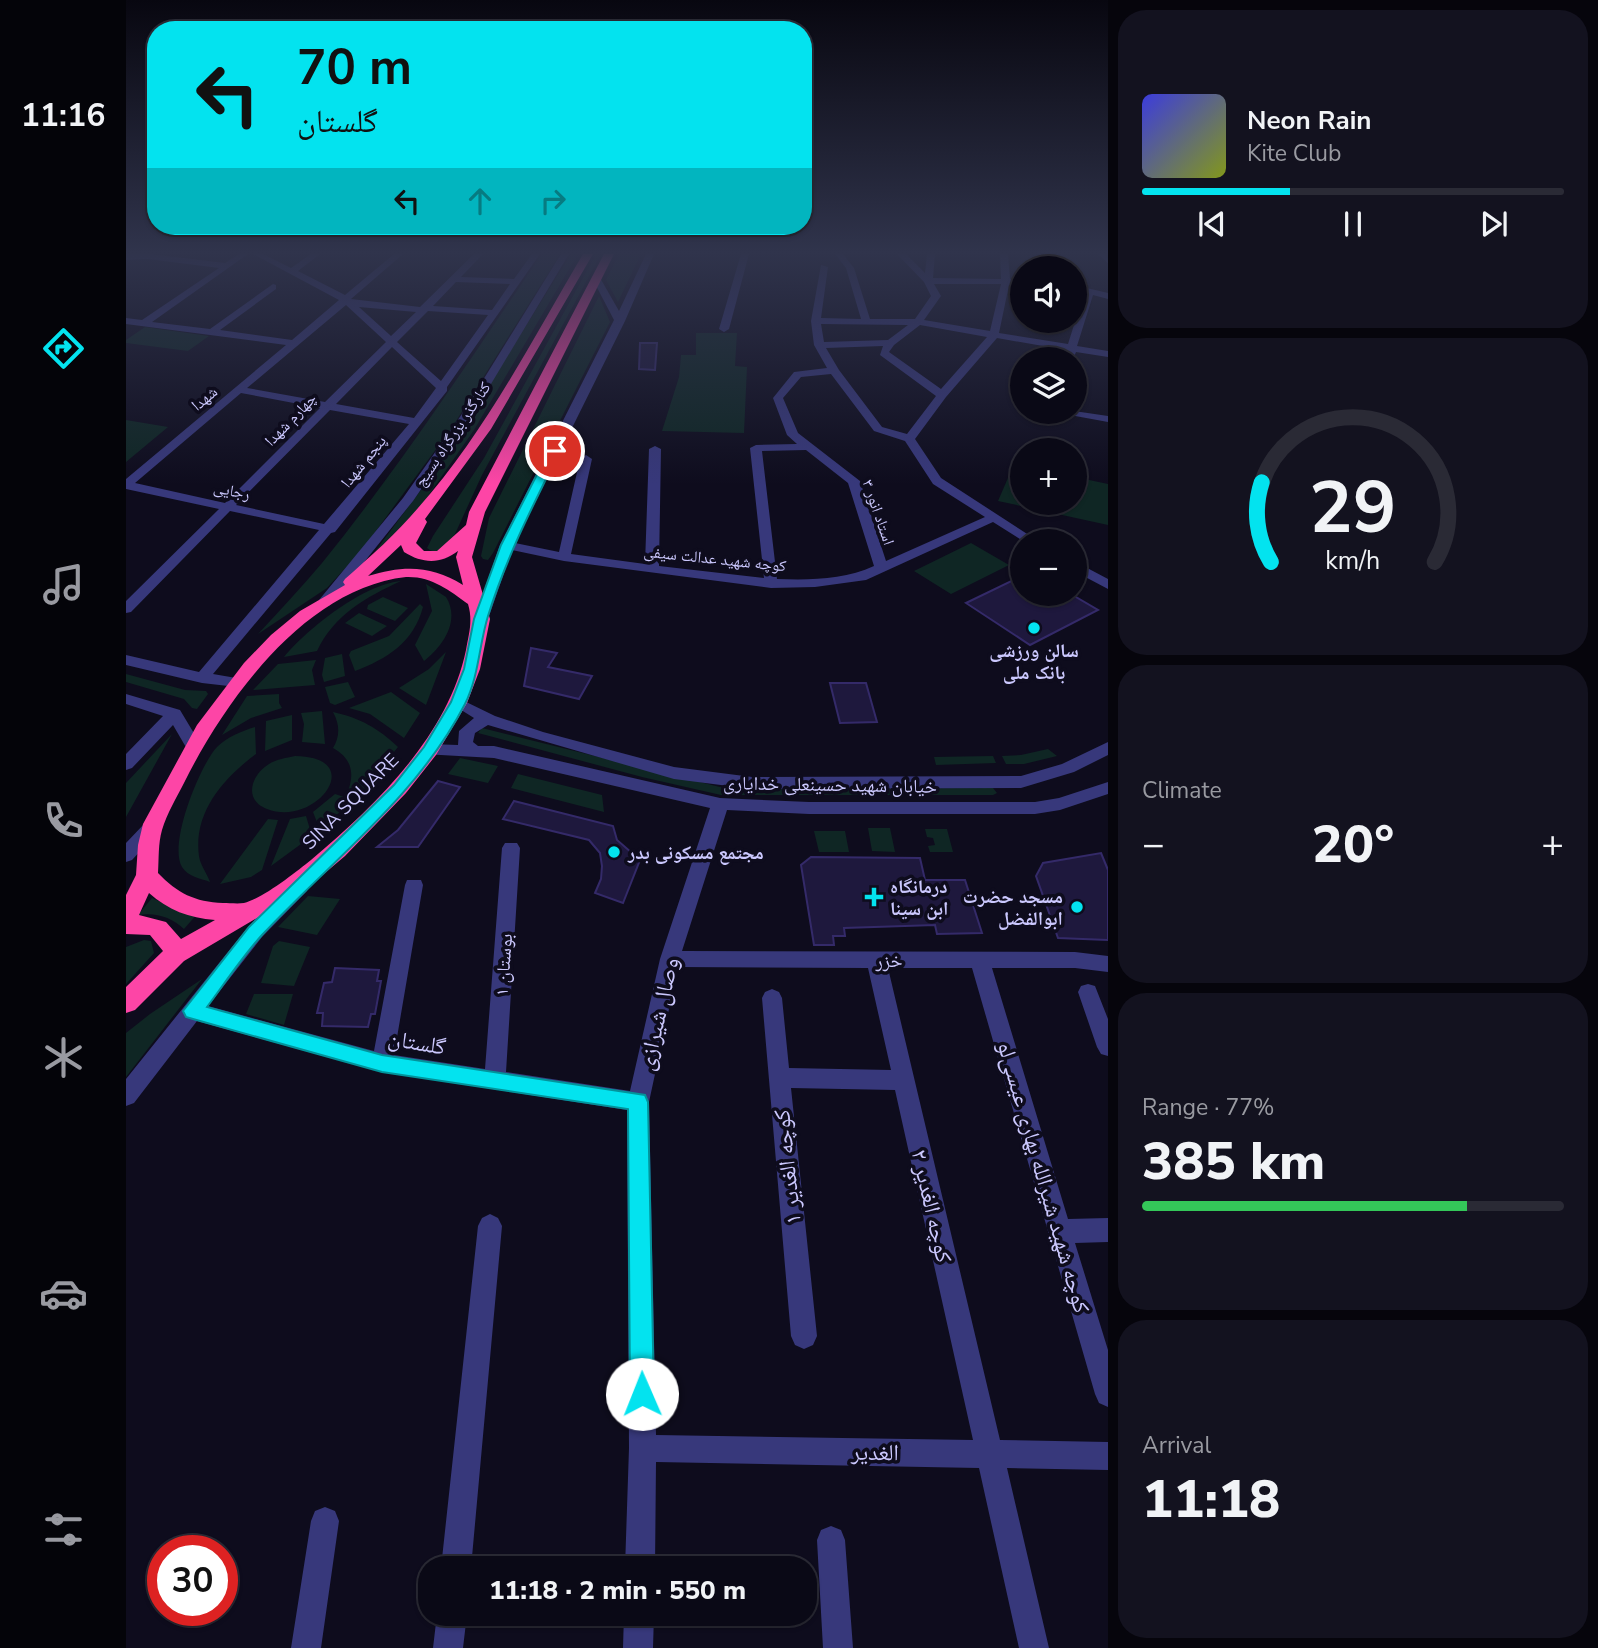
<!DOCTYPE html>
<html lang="en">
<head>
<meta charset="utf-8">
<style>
	body { margin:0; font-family:"Nunito Sans","Noto Naskh Arabic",sans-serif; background:#13121f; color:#f1f3f6; height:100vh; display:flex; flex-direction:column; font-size:26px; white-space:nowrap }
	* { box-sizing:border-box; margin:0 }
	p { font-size:23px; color:#999aa1 }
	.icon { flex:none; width:38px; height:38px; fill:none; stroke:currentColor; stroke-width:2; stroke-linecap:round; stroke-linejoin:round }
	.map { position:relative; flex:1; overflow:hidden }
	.details { display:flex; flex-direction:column; gap:10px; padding:10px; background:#06050c; width:490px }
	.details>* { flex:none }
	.guide { position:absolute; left:21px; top:21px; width:665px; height:214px; border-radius:28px; box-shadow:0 2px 5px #0004,0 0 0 2px #2a2a35; background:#03e3ef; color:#111; overflow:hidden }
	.tools { position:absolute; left:884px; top:256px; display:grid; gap:14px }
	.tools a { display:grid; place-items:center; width:77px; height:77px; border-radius:50%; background:#0a0916; box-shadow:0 2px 5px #0004,0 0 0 2px #2a2a35; font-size:35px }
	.speed { position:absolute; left:21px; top:1535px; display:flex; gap:14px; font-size:35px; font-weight:700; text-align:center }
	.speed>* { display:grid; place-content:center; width:91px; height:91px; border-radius:50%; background:#0a0916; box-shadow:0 2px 5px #0004,0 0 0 2px #2a2a35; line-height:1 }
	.speed .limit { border:10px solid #d22; background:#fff; color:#111 }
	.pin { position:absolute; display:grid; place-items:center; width:60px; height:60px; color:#fff; margin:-30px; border:4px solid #fff; border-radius:50%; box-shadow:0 2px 7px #0007 }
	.me { position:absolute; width:77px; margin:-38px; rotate:359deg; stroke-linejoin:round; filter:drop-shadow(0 0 5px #0008) }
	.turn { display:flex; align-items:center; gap:24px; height:147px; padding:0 35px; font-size:32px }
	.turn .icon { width:91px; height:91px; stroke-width:2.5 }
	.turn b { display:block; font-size:49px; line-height:60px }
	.lanes { display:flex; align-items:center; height:66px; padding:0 35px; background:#0003; justify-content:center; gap:35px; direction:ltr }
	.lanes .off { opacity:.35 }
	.big { font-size:52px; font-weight:800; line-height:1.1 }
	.details .card { flex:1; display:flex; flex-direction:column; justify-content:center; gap:10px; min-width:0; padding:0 24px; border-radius:28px; background:#13121f }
	.details .dial { align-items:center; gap:0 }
	.dial svg { height:182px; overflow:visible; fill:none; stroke:#2a2a35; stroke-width:7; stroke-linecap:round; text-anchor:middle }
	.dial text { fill:#f1f3f6; stroke:none }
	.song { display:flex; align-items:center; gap:21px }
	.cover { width:84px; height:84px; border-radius:10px; background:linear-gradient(135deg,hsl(240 70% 55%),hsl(70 70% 35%)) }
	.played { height:7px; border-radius:4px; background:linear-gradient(90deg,#03e3ef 35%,#2a2a35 35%) }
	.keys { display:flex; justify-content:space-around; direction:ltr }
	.heat { display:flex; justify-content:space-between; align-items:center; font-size:38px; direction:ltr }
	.charge { height:10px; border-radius:5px; background:linear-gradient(90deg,#34c759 77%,#2a2a35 0) }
	.trip { position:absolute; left:292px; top:1556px; width:399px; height:70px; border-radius:28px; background:#0a0916; box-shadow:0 2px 5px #0004,0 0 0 2px #2a2a35; font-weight:800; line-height:70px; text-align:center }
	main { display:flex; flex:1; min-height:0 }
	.dock { display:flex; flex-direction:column; width:126px; justify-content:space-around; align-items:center; background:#040409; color:#999aa1 }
	.dock .icon { width:49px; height:49px }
	.dock .current { color:#03e3ef }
	.dock b { font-size:32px; color:#f1f3f6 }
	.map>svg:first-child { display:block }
	.green { fill:#0f2624 }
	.building { fill:#1e183d; stroke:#342a69; stroke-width:2 }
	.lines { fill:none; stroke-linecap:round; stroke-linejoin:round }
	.minor { fill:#37387b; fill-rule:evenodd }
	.highway { fill:#fd45a6; fill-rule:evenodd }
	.route { fill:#03e3ef; stroke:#02949b; stroke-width:2 }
	.poi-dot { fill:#03e3ef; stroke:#0e0c1d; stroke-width:2.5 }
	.labels { text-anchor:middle; stroke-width:7; stroke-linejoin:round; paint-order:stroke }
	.far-street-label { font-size:16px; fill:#cbc8fe; stroke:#0e0c1d }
	.poi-label { font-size:19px; font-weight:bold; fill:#cbc8fe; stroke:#0e0c1d; text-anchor:start }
	.street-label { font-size:19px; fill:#cbc8fe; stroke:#0e0c1d }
	.near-street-label { font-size:23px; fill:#cbc8fe; stroke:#0e0c1d }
</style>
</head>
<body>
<main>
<nav class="dock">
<b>11:16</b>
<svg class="icon current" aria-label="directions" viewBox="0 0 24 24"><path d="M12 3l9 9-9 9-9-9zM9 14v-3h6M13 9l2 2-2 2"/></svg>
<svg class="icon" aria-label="music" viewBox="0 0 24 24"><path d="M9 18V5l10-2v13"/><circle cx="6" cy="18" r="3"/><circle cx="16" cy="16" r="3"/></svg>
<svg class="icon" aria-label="phone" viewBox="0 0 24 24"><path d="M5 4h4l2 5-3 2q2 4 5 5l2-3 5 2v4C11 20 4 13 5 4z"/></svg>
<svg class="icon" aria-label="climate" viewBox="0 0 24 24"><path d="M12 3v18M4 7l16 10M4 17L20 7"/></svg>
<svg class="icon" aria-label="car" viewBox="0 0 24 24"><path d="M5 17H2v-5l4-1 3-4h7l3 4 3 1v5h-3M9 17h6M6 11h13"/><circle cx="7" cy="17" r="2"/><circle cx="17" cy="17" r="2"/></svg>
<svg class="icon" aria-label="filters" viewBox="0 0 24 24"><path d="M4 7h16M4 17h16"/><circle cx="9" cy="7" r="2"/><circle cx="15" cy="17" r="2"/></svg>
</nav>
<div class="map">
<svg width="982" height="1648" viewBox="0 0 982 1648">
	<rect width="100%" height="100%" fill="#0e0c1d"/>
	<path class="green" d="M416,254H434L327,426L236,550L201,588L132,634C154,610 176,587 196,563C276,464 345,358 416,254Z
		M445,254H452L348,430L293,509L242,561L309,471Z
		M470,254H475L356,475L323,547C315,552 309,554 301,548L307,536L358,458Z
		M493,254H515L492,302L480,280Z
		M473,296L484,322L367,553L362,560L357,559L355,556L363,518Z
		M19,327L83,336L62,351L0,343V340Z
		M570,333H611L609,366L621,367L618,433L536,431L553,377L555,355H570Z
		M0,420L42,427L0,462Z
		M888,464L896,466V502H948L949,477L982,484V525L872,501Z
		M845,543L883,565L825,594L788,571Z
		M275,581C240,597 208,615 191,651L158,657C182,628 238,584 275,581Z
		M300,584L320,597C335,621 316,647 298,661L289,645L306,611Z
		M257,597L282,608L269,621L241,609L242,605Z
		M294,604L297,607C288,642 261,659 229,671L223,655L225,651L263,636Z
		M233,613L261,626L246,636L219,623Z
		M320,652L300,705L273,688L303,669Z
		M216,654L219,676L198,682L196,675L199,658Z
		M190,660L186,670L189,685L127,690L152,664Z
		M0,674L59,690L80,691L82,694L71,709L66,708L58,699L0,682Z
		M222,682L229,697L209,705L204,703L199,687Z
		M265,692L294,713L278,738L244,714L223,708Z
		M153,694V703L156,708L125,718L96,735L121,696Z
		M196,711L199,744L176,742L178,724L175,713Z
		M207,712C234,718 252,728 272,747L235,793L222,791C229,772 225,758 207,748C214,736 214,725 207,712Z
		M166,715V740L139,751L140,721Z
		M129,727L130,754C98,778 67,812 73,856C74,865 81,873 84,882C74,878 62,877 56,867C42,844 74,765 91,747C101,737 116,731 129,727Z
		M356,728L602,789L867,788L871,793L867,795H595L516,777L352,733Z
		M46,734L0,817V783Z
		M922,749L931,756L898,764H880L876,756L895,755Z
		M169,756C243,757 190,828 141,809C117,800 125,775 143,764C151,759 160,758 169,756Z
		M867,756L870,763L810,765L808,757Z
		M334,758L372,766L362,783L322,774Z
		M392,774L476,795L478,812L385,788Z
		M209,794L227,800L194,830L187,812Z
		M180,816L186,836L145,866L164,819Z
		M142,819L152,820L136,870L125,877L94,884Z
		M742,828H764L769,852L746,851Z
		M799,829H821L827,852H804L802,846L809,845L807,838L801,837Z
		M688,831H719L723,852H693Z
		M182,896L214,899L191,935L152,927Z
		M26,898L53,910L72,913L58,929C46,917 29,912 12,915Z
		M18,940L25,941L28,953L0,984V947Z
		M153,941L184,947L168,986L135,983L147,946Z
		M76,979L0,1077V1033L24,1014Z
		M128,994H167L158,1025L120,1014Z"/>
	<path class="building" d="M514,343H531L529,370L513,369Z
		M896,576V593H943L972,610L904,645L840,603Z
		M405,648L431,653L422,667L466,676L453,699L398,686Z
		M704,683H740L751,722L714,723Z
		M312,781L334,787L292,847H251L272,830Z
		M388,801L487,826L491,840L514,860L497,903L469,893L475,879L476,866L474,853L463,840L377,819Z
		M975,853L982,870V940L932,938L910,876L917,863Z
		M685,857L794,858L799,880H839L856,933L811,934L809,925L718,928L719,936H707L708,945H688L675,865Z
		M209,968L253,970L251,981H255L249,1014H245L242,1027L196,1026L197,1013H191L198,983L206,982Z"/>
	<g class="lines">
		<path class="minor" d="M0,254H25L99,263L113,254H122L26,322L84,329L147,284L150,285V289L94,330L166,340L213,300L127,254H137L165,268L185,254H194L172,271L219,295L268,254H277L225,299L294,307L348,254H357L335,277L388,279L406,254H414L321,387V391L209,532L205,533L87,674L116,679L119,682L116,685L111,687L76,683L0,665V655L73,672L193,530L104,511L5,612L0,613V601L93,509L0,489V479L160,345L0,324V318L16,320L93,268L22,259L0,260ZM330,282L384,284L366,310L307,306ZM220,305L260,342L199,402L121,388ZM233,307L290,312L265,336ZM302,311L362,315L315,381L271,342ZM266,347L310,388L288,418L210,404ZM115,393L194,408L99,503L9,483ZM204,410L283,424L198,524L110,505Z
			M435,254H443L347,414L287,501L203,606H193V600L277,498L336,414Z
			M520,254H528L499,321L389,543L433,552L454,459L460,455L466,459L445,554L519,564L523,449L529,446L535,449L533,566L638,578L624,448L630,445L671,444L661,435L647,398L668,372L701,368L688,345L685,321L695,265L702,267L695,318L735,319L720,268L709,254H717L728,268L744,319H789L805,296L798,282L771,254H780L799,273L801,254H809L807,278L875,279L874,254H882L884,279H896V285H883L873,333L942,344L958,293L948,291V285L982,293V299L967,295L951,346L982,351V357L950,352L947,359H939L940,350L871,338L820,397L789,439L815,478L912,541H897L867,522L740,580L689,587L645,588L438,561L386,550L362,619L360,622H350L348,619L374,545L488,320L466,278L473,276L493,311ZM808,284H875L864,331L798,320L815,296ZM695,324L782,325L762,340L698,342ZM794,325L861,337L815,389L763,352L768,345ZM757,346L754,355L810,396L781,434L756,427L713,370L700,348ZM705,374L748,431L779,441L807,484L859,517L760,561L734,481L672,433L657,398L675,377ZM680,450L722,483L748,566C718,580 684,580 651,579L636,451Z
			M615,254H623L603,329L598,332L593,329Z
			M914,254H922L923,268H915Z
			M972,254H981L982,263Z
			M922,411H948L982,416V422Z
			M948,561L982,579V589L948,571Z
			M0,694L54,710L75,745L73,749H61L47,725L6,768L0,770V754L37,716L0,704Z
			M332,698L369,716L417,732L548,767L626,777L895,776L936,764L982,742V755L948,772L895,788L626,789L548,779L362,725L349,733L347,742L352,746H368L594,798L683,802H909L933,798L982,782V794L934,810L909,814H683L601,810L556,951L949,952L982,956V972L949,968H866L942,1219L982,1218V1242L949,1243L982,1350V1407L973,1403L969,1394L846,968H762L874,1440L982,1442V1470L881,1468L923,1648H893L853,1468L530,1462L529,1568H499L503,1448L501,1110L256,1072L71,1021L8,1103L0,1106V1079L122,927L167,881H181L183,886L181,891L136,937L82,1006L248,1051L279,885L281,880H295L297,885L268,1055L359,1069L376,848L379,843H391L394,848L380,1072L504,1091L534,959L584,808L368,758L297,754L295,750L303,744L332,745L333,731L348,718L324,703L326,699ZM552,967L742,968L765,1070L663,1068L656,998L653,992L646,989L639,992L636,998L665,1336L669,1345L678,1349L687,1345L691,1336L665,1088L769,1090L847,1440L530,1435L523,1102Z
			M25,822L31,823L34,828L31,833L6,860L0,862V843L19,823Z
			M962,984L969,986L982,1019V1056L975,1054L971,1047L952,992L955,986Z
			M364,1214L372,1218L376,1226L345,1568H315L352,1226L356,1218Z
			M199,1507L209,1511L213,1521L195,1648H165L185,1521L189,1511Z
			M705,1526L715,1530L719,1540L727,1648H697L691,1540L695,1530Z
			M311,1614H341L337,1648H307Z
			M498,1614H528L527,1648H497Z"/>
		<path class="highway" d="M457,254H467L365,429L299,519L301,522L290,543L298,551H311L340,525L343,512L478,254H488L359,512L346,557L364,619L354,669L341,703L310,755L280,793L219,856L180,889L58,961L9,1010L0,1013V987L37,951L24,935L0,934V895L10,875L12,845L17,824L71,725L118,663L145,635L174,611L219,585L217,582L219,579C245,556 270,534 292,508C359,433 406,340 457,254ZM275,545L278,552C297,564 315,564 332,551L330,557L337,585C306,565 277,565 242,576ZM280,577C305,576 323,590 342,604C347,621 343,633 340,650C322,736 250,805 185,860C170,872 136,899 118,903C112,904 103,903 97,903C69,902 51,893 32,873C33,858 32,844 36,830C41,813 51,797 59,781C100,699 180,588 280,577ZM23,893C42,910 63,918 89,920L55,939L40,922L13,915Z"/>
	</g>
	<linearGradient id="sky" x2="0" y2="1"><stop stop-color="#080710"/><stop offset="0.52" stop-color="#30344c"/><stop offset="1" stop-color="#30344c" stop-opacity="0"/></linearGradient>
	<rect width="982" height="485" fill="url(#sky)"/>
	<path class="route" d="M429,447L434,451C407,505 380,558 362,616C353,645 353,676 339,704C291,797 206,860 136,935C116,957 99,983 81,1007L256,1055L519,1095L522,1102L528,1394L524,1403L516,1406L507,1403L504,1394L502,1109L256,1072L67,1019L60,1017L57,1011L123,927L268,785L298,747L325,702L338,669L348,619L375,545L423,451Z"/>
	<g class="poi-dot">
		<circle cx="908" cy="628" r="7"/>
		<circle cx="488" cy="852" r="7"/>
		<path d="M744.5 886.5h7v7h7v7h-7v7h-7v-7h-7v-7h7z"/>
		<circle cx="951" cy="907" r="7"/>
	</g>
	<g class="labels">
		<g class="far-street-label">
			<text transform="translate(78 398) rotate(-40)" y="6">شهدا</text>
			<text transform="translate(164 419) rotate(-46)" y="6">چهارم شهدا</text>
			<text transform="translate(326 434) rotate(-56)" y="6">کنارگذر بزرگراه بسیج</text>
			<text transform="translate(237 461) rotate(-51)" y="6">پنجم شهدا</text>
			<text transform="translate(106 490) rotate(12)" y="6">رجایی</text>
			<text transform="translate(753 512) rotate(71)" y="6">استاد انور ۳</text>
			<text transform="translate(589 558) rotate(6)" y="6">کوچه شهید عدالت سیفی</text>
		</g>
		<g class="poi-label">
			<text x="908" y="657" text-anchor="middle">سالن ورزشی<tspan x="908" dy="22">بانک ملی</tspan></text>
			<text x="502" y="859">مجتمع مسکونی بدر</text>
			<text x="764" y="893">درمانگاه<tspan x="764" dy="22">ابن سینا</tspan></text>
			<text x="937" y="903" text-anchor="end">مسجد حضرت<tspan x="937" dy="22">ابوالفضل</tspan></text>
		</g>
		<g class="street-label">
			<text transform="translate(704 784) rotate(1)" y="7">خیابان شهید حسینعلی خدایاری</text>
			<text transform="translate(224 801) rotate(-45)" y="7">SINA SQUARE</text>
			<text x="763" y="967">خزر</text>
			<text transform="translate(377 965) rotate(-86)" y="7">بوستان ۱</text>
		</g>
		<g class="near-street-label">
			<text transform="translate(532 1014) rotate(-77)" y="8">وصال شیرازی</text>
			<text transform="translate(291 1042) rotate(10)" y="8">گلستان</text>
			<text transform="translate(661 1167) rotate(-96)" y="8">کوچه الغدیر ۱</text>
			<text transform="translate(918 1177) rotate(74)" y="8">کوچه شهید شیرالله بهاری عیسی‌لو</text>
			<text transform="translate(806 1206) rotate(77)" y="8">کوچه الغدیر ۲</text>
			<text transform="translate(749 1452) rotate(1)" y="8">الغدیر</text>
		</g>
	</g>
</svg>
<div class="tools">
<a><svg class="icon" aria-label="sound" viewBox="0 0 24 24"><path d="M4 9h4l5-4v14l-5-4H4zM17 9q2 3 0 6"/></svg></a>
<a><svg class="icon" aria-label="layers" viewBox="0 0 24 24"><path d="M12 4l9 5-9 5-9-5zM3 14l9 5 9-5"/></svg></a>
<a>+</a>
<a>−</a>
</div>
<div class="speed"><div class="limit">30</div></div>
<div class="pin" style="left:429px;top:451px;background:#d93025"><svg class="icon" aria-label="arrive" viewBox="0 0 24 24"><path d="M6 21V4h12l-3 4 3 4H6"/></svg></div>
<svg class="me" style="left:516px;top:1394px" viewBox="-20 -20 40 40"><circle r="19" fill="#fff"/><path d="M0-13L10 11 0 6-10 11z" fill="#03e3ef"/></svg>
<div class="trip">11:18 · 2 min · 550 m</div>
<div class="guide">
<div class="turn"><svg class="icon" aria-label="left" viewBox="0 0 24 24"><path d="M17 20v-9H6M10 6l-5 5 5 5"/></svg><div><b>70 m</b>گلستان</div></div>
<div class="lanes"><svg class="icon" aria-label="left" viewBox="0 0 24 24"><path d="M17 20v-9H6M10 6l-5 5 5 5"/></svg><svg class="icon off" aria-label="ahead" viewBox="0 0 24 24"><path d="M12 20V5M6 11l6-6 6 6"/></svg><svg class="icon off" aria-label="right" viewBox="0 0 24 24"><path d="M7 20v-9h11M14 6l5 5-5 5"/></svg></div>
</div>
</div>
<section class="details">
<div class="card">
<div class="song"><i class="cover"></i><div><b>Neon Rain</b><p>Kite Club</p></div></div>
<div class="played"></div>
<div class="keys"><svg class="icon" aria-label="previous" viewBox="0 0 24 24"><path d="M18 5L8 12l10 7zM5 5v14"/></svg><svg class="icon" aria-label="pause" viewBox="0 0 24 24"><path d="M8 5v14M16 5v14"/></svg><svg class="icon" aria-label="next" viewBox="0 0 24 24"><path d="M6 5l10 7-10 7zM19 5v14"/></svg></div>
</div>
<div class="card dial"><svg viewBox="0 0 100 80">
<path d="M14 69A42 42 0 1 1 86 69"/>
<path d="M14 69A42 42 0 0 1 10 34" stroke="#03e3ef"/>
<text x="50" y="56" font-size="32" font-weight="700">29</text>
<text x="50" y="72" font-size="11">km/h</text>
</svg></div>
<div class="card"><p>Climate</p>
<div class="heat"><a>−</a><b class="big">20°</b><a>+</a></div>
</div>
<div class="card"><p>Range · 77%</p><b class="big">385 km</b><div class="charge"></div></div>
<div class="card"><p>Arrival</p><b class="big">11:18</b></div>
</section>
</main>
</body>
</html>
